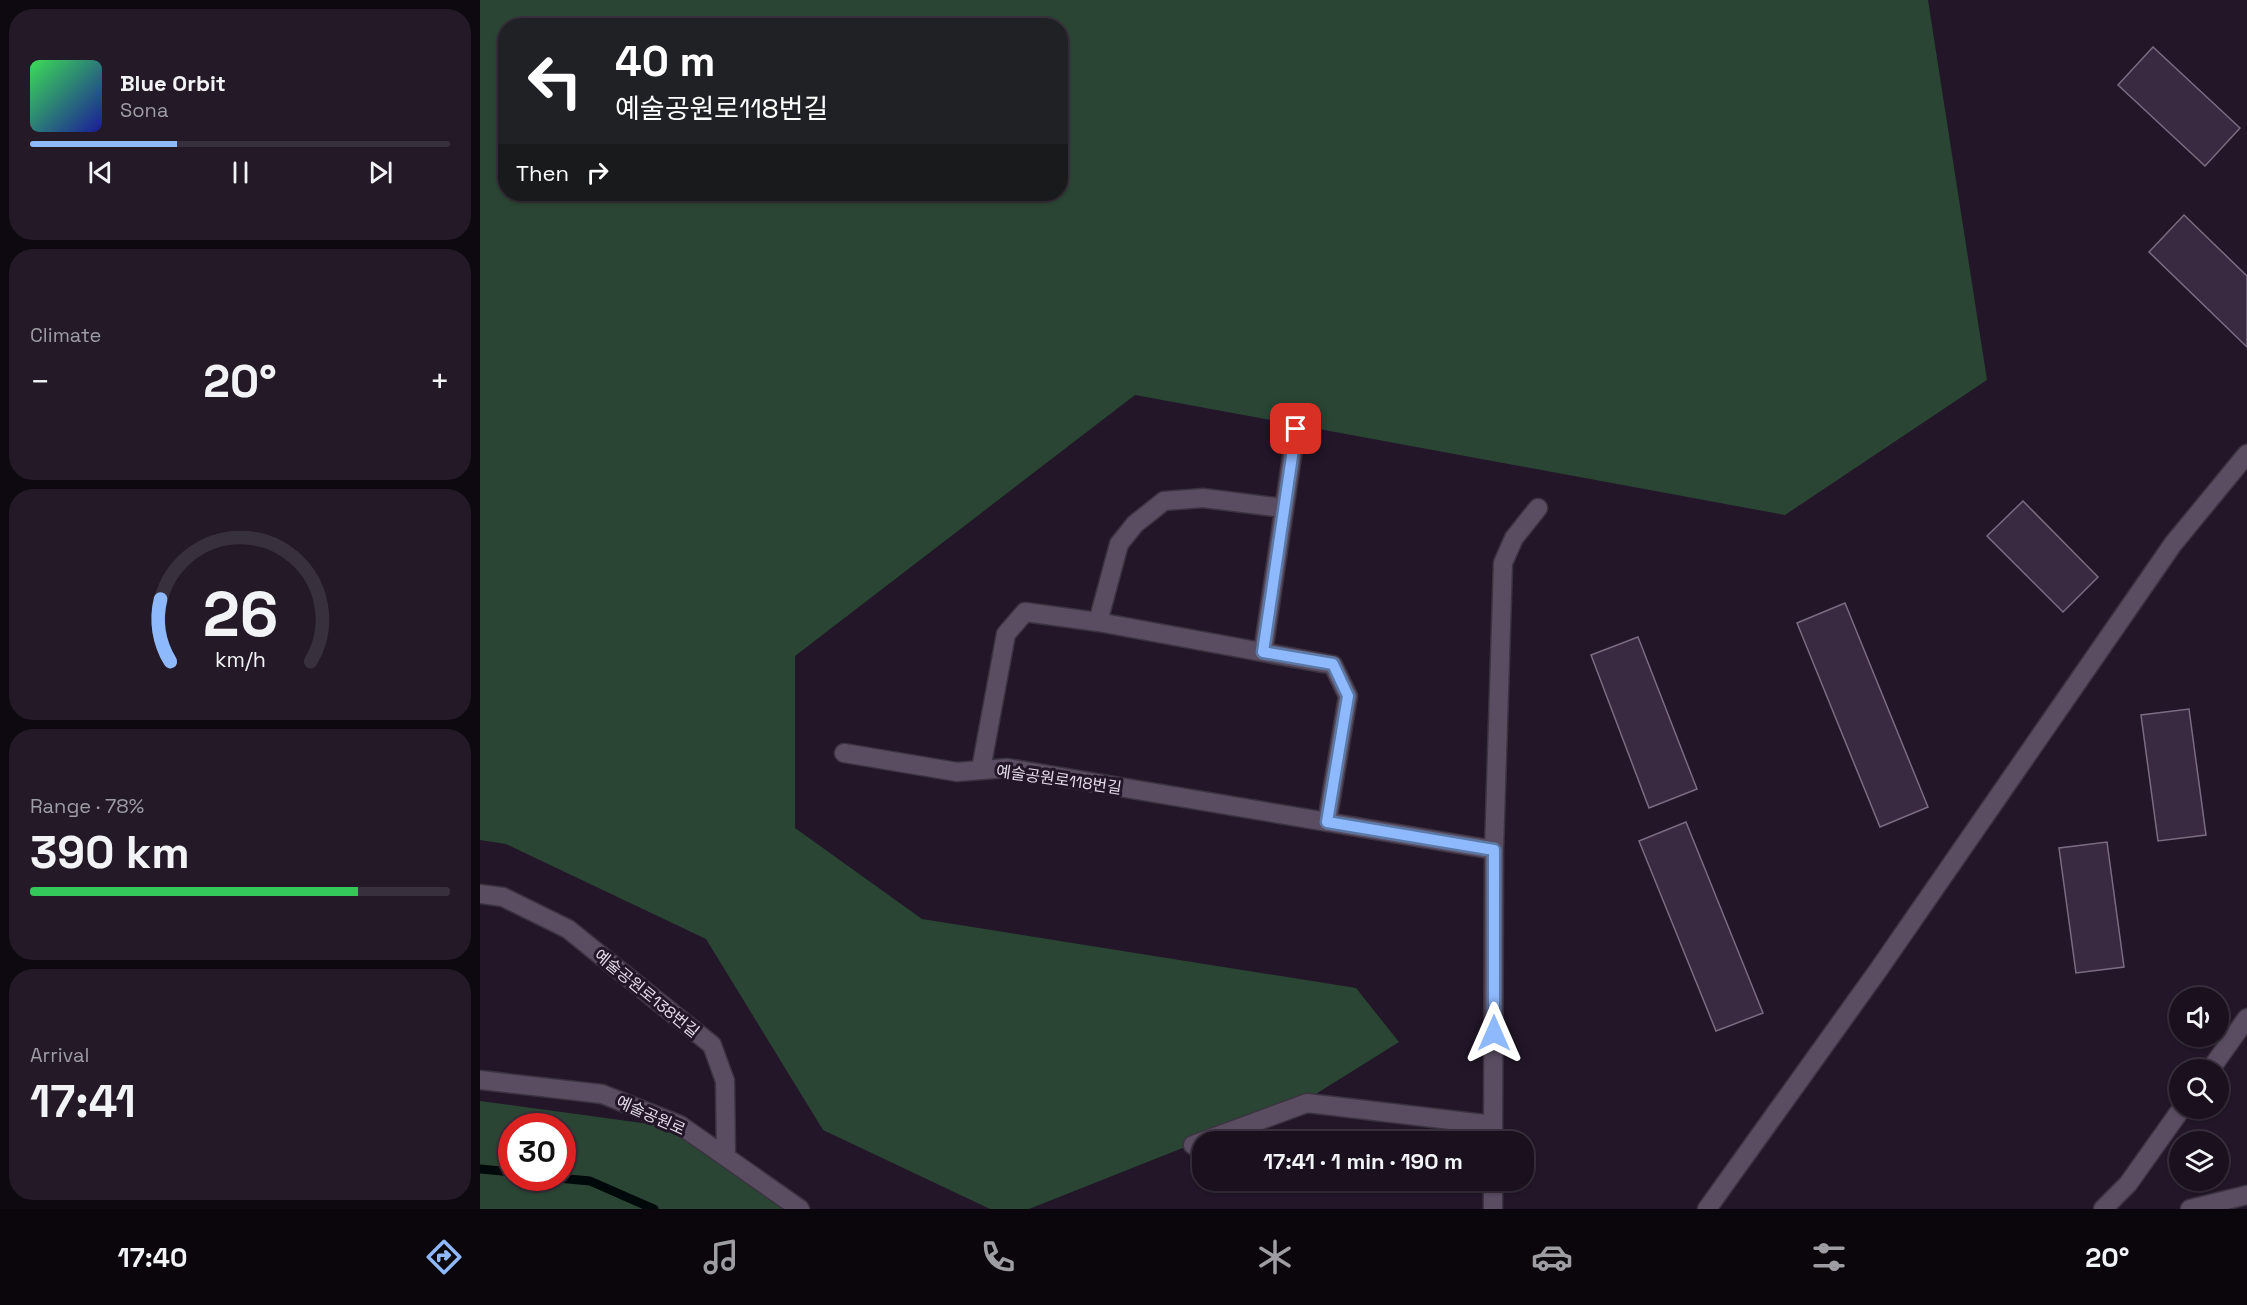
<!DOCTYPE html>
<html lang="en">
<head>
<meta charset="utf-8">
<style>
	body { margin:0; font-family:"Space Grotesk","Noto Sans KR",sans-serif; background:#231927; color:#f1f3f6; height:100vh; display:flex; flex-direction:column; font-size:22px; white-space:nowrap }
	* { box-sizing:border-box; margin:0 }
	p { font-size:20px; color:#9f9da4 }
	.icon { flex:none; width:33px; height:33px; fill:none; stroke:currentColor; stroke-width:2; stroke-linecap:round; stroke-linejoin:round }
	.map { position:relative; flex:1; overflow:hidden }
	.panel { display:flex; flex-direction:column; gap:9px; padding:9px; background:#0e0910; width:480px }
	.panel>* { flex:none }
	.hud { position:absolute; left:18px; top:18px; width:570px; height:183px; border-radius:24px; box-shadow:0 2px 4px #0004,0 0 0 2px #38303c; background:#202124; color:#fff; overflow:hidden }
	.tools { position:absolute; left:1689px; top:987px; display:grid; gap:12px }
	.tools a { display:grid; place-items:center; width:60px; height:60px; border-radius:50%; background:#1a101e; box-shadow:0 2px 4px #0004,0 0 0 2px #38303c; font-size:30px }
	.speed { position:absolute; left:18px; top:1113px; display:flex; gap:12px; font-size:30px; font-weight:700; text-align:center }
	.speed>* { display:grid; place-content:center; width:78px; height:78px; border-radius:50%; background:#1a101e; box-shadow:0 2px 4px #0004,0 0 0 2px #38303c; line-height:1 }
	.speed .limit { border:9px solid #d22; background:#fff; color:#111 }
	.pin { position:absolute; display:grid; place-items:center; width:51px; height:51px; color:#fff; margin:-26px; border-radius:12px; box-shadow:0 3px 9px #0006 }
	.me { position:absolute; width:66px; margin:-33px; rotate:0deg; stroke-linejoin:round; filter:drop-shadow(0 0 4px #0008) }
	.turn { display:flex; align-items:center; gap:21px; height:126px; padding:0 18px; font-size:27px }
	.turn .icon { width:78px; height:78px; stroke-width:2.5 }
	.turn b { display:block; font-size:42px; line-height:51px }
	.then { display:flex; align-items:center; height:57px; padding:0 18px; background:#0003; gap:12px; font-size:22px }
	.big { font-size:45px; font-weight:600; line-height:1.1 }
	.panel .widget { flex:1; display:flex; flex-direction:column; justify-content:center; gap:9px; min-width:0; padding:0 21px; border-radius:24px; background:#231927 }
	.panel .dial { align-items:center; gap:0 }
	.dial svg { height:156px; overflow:visible; fill:none; stroke:#38303c; stroke-width:7; stroke-linecap:round; text-anchor:middle }
	.dial text { fill:#f1f3f6; stroke:none }
	.song { display:flex; align-items:center; gap:18px }
	.cover { width:72px; height:72px; border-radius:9px; background:linear-gradient(135deg,hsl(130 70% 55%),hsl(240 70% 35%)) }
	.played { height:6px; border-radius:3px; background:linear-gradient(90deg,#8eb9fc 35%,#38303c 35%) }
	.keys { display:flex; justify-content:space-around; direction:ltr }
	.heat { display:flex; justify-content:space-between; align-items:center; font-size:33px; direction:ltr }
	.charge { height:9px; border-radius:4px; background:linear-gradient(90deg,#34c759 78%,#38303c 0) }
	.trip { position:absolute; left:712px; top:1131px; width:342px; height:60px; border-radius:24px; background:#1a101e; box-shadow:0 2px 4px #0004,0 0 0 2px #38303c; font-weight:600; line-height:60px; text-align:center }
	.tabs { display:flex; height:96px; justify-content:space-around; align-items:center; background:#0a060c; color:#9f9da4 }
	.tabs .icon { width:42px; height:42px }
	.tabs .selected { color:#8eb9fc }
	.tabs b { font-size:27px; color:#f1f3f6 }
	main { display:flex; flex:1; min-height:0 }
	.map>svg:first-child { display:block }
	.green { fill:#2a4533; fill-rule:evenodd }
	.lines { fill:none; stroke-linecap:round; stroke-linejoin:round }
	.stream { stroke:#00090a; stroke-width:9 }
	.building { fill:#392941; stroke:#7c6c83; stroke-width:1.5 }
	.minor-casing { stroke:#3b3340; stroke-width:21 }
	.minor { stroke:#5a4c61; stroke-width:18 }
	.route-casing { stroke:#5c78a4; stroke-width:15 }
	.route { stroke:#8eb9fc; stroke-width:10 }
	.labels { text-anchor:middle; stroke-width:6; stroke-linejoin:round; paint-order:stroke }
	.street-label { font-size:16px; fill:#e3dbe8; stroke:#221628 }
</style>
</head>
<body>
<main>
<section class="panel">
<div class="widget">
<div class="song"><i class="cover"></i><div><b>Blue Orbit</b><p>Sona</p></div></div>
<div class="played"></div>
<div class="keys"><svg class="icon" aria-label="previous" viewBox="0 0 24 24"><path d="M18 5L8 12l10 7zM5 5v14"/></svg><svg class="icon" aria-label="pause" viewBox="0 0 24 24"><path d="M8 5v14M16 5v14"/></svg><svg class="icon" aria-label="next" viewBox="0 0 24 24"><path d="M6 5l10 7-10 7zM19 5v14"/></svg></div>
</div>
<div class="widget"><p>Climate</p>
<div class="heat"><a>−</a><b class="big">20°</b><a>+</a></div>
</div>
<div class="widget dial"><svg viewBox="0 0 100 80">
<path d="M14 69A42 42 0 1 1 86 69"/>
<path d="M14 69A42 42 0 0 1 9 37" stroke="#8eb9fc"/>
<text x="50" y="56" font-size="32" font-weight="700">26</text>
<text x="50" y="72" font-size="11">km/h</text>
</svg></div>
<div class="widget"><p>Range · 78%</p><b class="big">390 km</b><div class="charge"></div></div>
<div class="widget"><p>Arrival</p><b class="big">17:41</b></div>
</section>
<div class="map">
<svg width="1767" height="1209" viewBox="0 0 1767 1209">
	<rect width="100%" height="100%" fill="#221628"/>
	<path class="green" d="M0,0H1448L1507,380L1305,515L655,395L315,656V828L442,919L876,988L919,1042L831,1097L549,1209H510L343,1130L226,939L26,844L0,840ZM26,26H580V194H26Z
		M0,1101L199,1128L315,1209H0ZM32,1126H82V1178H32Z"/>
	<g class="lines">
		<path class="stream" d="M0,1169L32,1172
			M78,1178L110,1181L174,1209"/>
	</g>
	<path class="building" d="M1673,47L1760,128L1725,166L1638,85Z
		M1704,215L1767,276V347L1669,252Z
		M1543,501L1618,577L1583,612L1507,536Z
		M1365,603L1448,807L1400,827L1317,623Z
		M1158,637L1217,789L1169,808L1111,655Z
		M1709,709L1726,835L1678,841L1661,715Z
		M1206,822L1283,1013L1236,1031L1159,841Z
		M1627,842L1644,967L1596,973L1579,848Z"/>
	<g class="lines">
		<g class="minor-casing">
			<path id="minor" d="M618,622L639,544L655,524L684,501L723,498L803,508
				M783,652L816,429
				M364,753L477,772L527,768L1014,850
				M501,769L526,634L545,612L618,622L853,665L868,696L847,822
				M0,894L23,897L88,929L232,1045L245,1081L246,1157
				M1730,1070L1767,1018
				M0,1080L122,1094L200,1125L320,1209
				M1013,1142L1014,850L1023,563L1034,538L1058,508
				M713,1145L827,1103L1013,1125
				M1013,1209V1180
				M1227,1209L1399,969L1693,544L1767,454
				M1623,1209L1648,1184L1702,1108
				M1710,1209L1767,1195"/>
		</g>
		<use href="#minor" class="minor"/>
	</g>
	<g class="lines">
		<g class="route-casing">
			<path id="route" d="M816,429L783,652L853,664L868,696L847,822L1014,850V1033"/>
		</g>
		<use href="#route" class="route"/>
	</g>
	<g class="labels">
		<g class="street-label">
			<text transform="translate(579 779) rotate(8)" y="6">예술공원로118번길</text>
			<text transform="translate(167 993) rotate(39)" y="6">예술공원로138번길</text>
			<text transform="translate(171 1115) rotate(24)" y="6">예술공원로</text>
		</g>
	</g>
</svg>
<div class="tools">
<a><svg class="icon" aria-label="sound" viewBox="0 0 24 24"><path d="M4 9h4l5-4v14l-5-4H4zM17 9q2 3 0 6"/></svg></a>
<a><svg class="icon" aria-label="search" viewBox="0 0 24 24"><circle cx="10" cy="10" r="6"/><path d="M15 15l6 6"/></svg></a>
<a><svg class="icon" aria-label="layers" viewBox="0 0 24 24"><path d="M12 4l9 5-9 5-9-5zM3 14l9 5 9-5"/></svg></a>
</div>
<div class="speed"><div class="limit">30</div></div>
<div class="pin" style="left:816px;top:429px;background:#d93025"><svg class="icon" aria-label="arrive" viewBox="0 0 24 24"><path d="M6 21V4h12l-3 4 3 4H6"/></svg></div>
<svg class="me" style="left:1014px;top:1033px" viewBox="-20 -20 40 40"><path d="M0-17L14 15 0 8-14 15z" fill="#8eb9fc" stroke="#fff" stroke-width="4"/></svg>
<div class="trip">17:41 · 1 min · 190 m</div>
<div class="hud">
<div class="turn"><svg class="icon" aria-label="left" viewBox="0 0 24 24"><path d="M17 20v-9H6M10 6l-5 5 5 5"/></svg><div><b>40 m</b>예술공원로118번길</div></div>
<div class="then">Then<svg class="icon" aria-label="right" viewBox="0 0 24 24"><path d="M7 20v-9h11M14 6l5 5-5 5"/></svg></div>
</div>
</div>
</main>
<nav class="tabs">
<b>17:40</b>
<svg class="icon selected" aria-label="directions" viewBox="0 0 24 24"><path d="M12 3l9 9-9 9-9-9zM9 14v-3h6M13 9l2 2-2 2"/></svg>
<svg class="icon" aria-label="music" viewBox="0 0 24 24"><path d="M9 18V5l10-2v13"/><circle cx="6" cy="18" r="3"/><circle cx="16" cy="16" r="3"/></svg>
<svg class="icon" aria-label="phone" viewBox="0 0 24 24"><path d="M5 4h4l2 5-3 2q2 4 5 5l2-3 5 2v4C11 20 4 13 5 4z"/></svg>
<svg class="icon" aria-label="climate" viewBox="0 0 24 24"><path d="M12 3v18M4 7l16 10M4 17L20 7"/></svg>
<svg class="icon" aria-label="car" viewBox="0 0 24 24"><path d="M5 17H2v-5l4-1 3-4h7l3 4 3 1v5h-3M9 17h6M6 11h13"/><circle cx="7" cy="17" r="2"/><circle cx="17" cy="17" r="2"/></svg>
<svg class="icon" aria-label="filters" viewBox="0 0 24 24"><path d="M4 7h16M4 17h16"/><circle cx="9" cy="7" r="2"/><circle cx="15" cy="17" r="2"/></svg>
<b>20°</b>
</nav>
</body>
</html>
